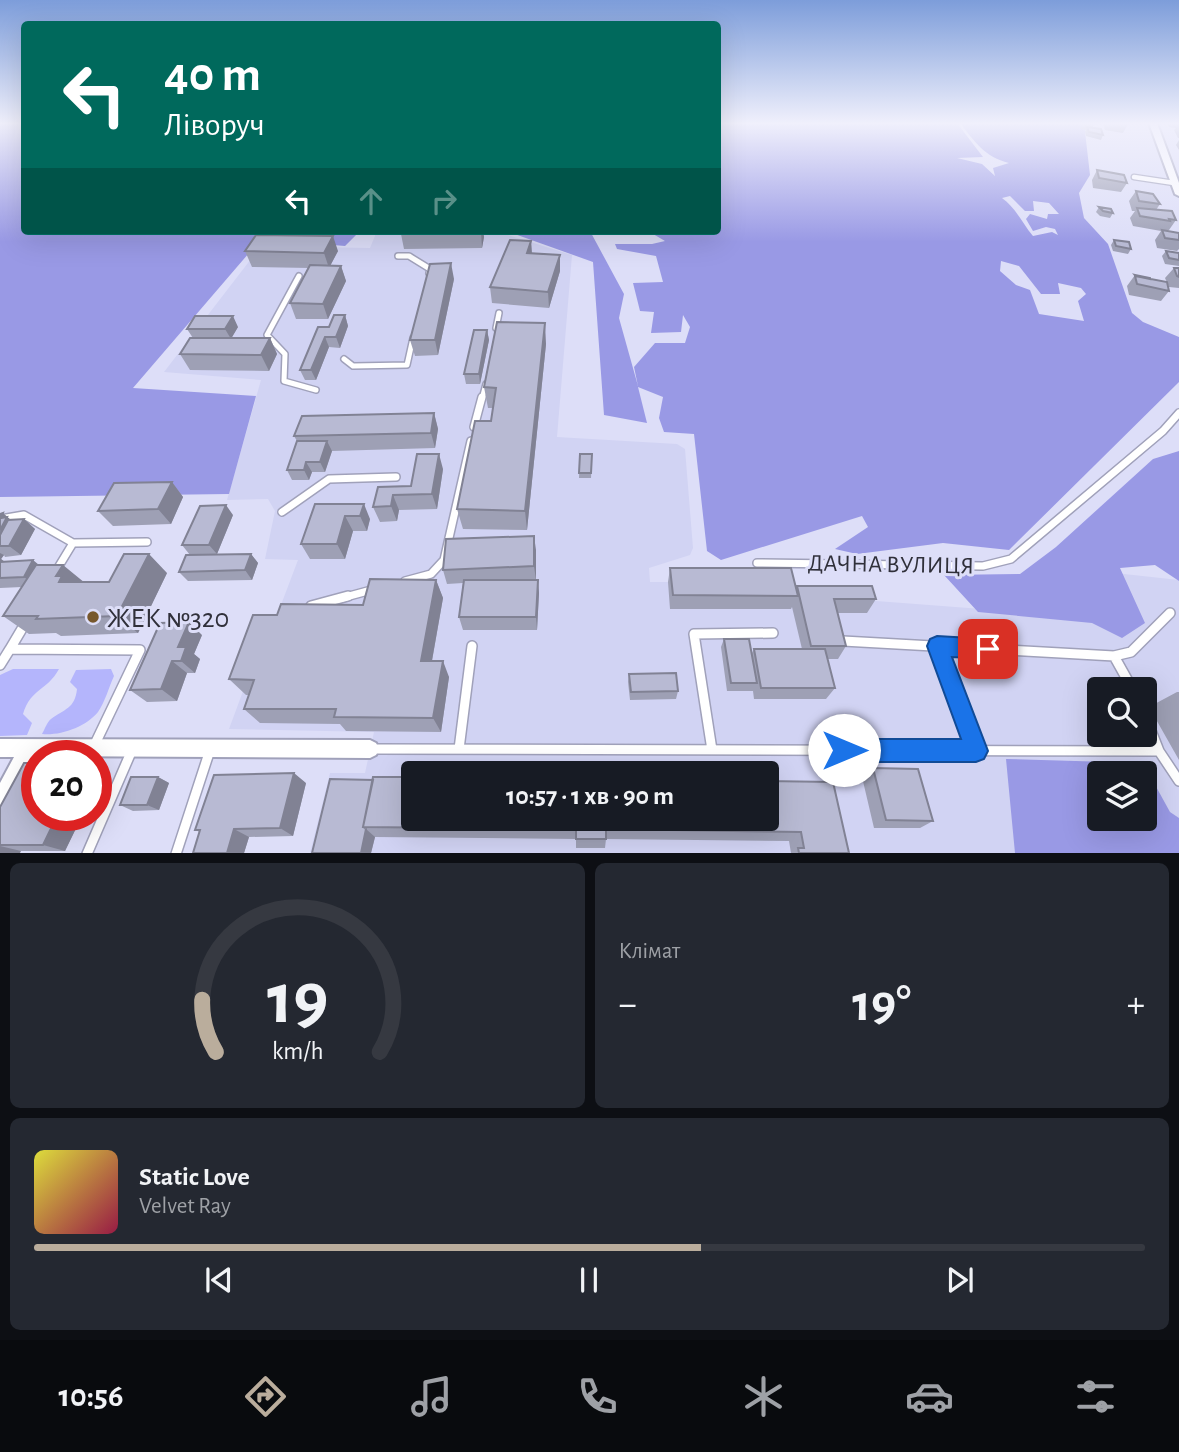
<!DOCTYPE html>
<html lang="uk">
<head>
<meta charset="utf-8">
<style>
	body { margin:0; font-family:"Alegreya Sans",sans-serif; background:#242831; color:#f1f3f6; height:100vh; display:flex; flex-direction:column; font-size:26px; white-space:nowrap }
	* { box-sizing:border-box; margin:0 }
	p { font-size:23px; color:#9ea1a6 }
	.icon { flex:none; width:38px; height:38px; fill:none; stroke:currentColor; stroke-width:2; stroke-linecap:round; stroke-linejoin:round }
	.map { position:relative; height:853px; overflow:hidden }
	.panel { display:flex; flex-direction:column; gap:10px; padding:10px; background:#0d0f14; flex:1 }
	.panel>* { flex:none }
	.top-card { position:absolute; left:21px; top:21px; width:700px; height:214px; border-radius:7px; box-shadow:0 7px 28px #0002; background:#00695c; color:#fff; overflow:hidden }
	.tools { position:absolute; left:1087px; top:677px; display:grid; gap:14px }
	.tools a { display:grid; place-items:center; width:70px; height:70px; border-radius:7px; background:#171b24; box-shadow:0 7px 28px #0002; font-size:35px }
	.speed { position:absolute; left:21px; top:740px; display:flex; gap:14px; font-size:35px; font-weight:700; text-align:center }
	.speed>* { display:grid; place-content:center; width:91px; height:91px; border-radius:50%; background:#171b24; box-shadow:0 7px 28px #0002; line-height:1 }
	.speed .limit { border:10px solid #d22; background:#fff; color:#111 }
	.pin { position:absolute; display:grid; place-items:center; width:60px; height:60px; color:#fff; margin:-30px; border-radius:14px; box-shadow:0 4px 10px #0006 }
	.me { position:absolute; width:77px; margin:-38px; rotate:90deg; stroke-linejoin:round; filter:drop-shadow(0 0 5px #0008) }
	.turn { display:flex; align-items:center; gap:24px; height:147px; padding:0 28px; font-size:32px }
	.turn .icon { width:91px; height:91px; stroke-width:2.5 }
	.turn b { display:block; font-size:49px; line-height:60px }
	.lanes { display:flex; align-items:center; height:66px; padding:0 28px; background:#0003; justify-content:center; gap:35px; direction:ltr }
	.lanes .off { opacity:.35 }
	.big { font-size:52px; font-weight:700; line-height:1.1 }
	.panel .widget { flex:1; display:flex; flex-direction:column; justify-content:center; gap:10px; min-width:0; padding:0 24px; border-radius:10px; background:#242831 }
	.panel .dial { align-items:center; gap:0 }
	.dial svg { height:182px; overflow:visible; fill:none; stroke:#363941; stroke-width:7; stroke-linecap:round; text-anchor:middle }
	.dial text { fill:#f1f3f6; stroke:none }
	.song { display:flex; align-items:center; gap:21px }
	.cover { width:84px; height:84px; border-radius:10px; background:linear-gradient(135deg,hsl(60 70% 55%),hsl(340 70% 35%)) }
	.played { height:7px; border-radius:4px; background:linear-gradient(90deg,#baad9c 60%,#363941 60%) }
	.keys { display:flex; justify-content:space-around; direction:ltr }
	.heat { display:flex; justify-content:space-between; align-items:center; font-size:38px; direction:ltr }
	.panel .tiles { flex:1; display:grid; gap:10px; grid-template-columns:1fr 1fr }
	.widget:last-child { grid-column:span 2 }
	.trip { position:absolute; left:401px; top:761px; width:378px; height:70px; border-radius:7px; background:#171b24; box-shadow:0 7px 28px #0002; font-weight:700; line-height:70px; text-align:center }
	.tabs { display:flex; height:112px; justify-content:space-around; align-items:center; background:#090b0e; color:#9ea1a6 }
	.tabs .icon { width:49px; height:49px }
	.tabs .active { color:#baad9c }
	.tabs b { font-size:32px; color:#f1f3f6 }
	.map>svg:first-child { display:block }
	.built { fill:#d1d3f3; fill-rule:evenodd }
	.green { fill:#b4b5fc }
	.forest { fill:#9999e5; fill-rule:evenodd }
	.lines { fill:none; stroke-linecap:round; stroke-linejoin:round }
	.service-far3-casing { stroke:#a0a1ba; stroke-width:7 }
	.service-far2-casing { stroke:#a0a1ba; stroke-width:8 }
	.service-far1-casing { stroke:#a0a1ba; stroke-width:10 }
	.service-casing { stroke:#a0a1ba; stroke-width:12 }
	.minor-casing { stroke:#a0a1ba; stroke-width:4 }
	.service-far3 { stroke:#fff; stroke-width:4.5 }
	.service-far2 { stroke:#fff; stroke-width:5 }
	.service-far1 { stroke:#fff; stroke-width:7 }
	.service { stroke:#fff; stroke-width:9 }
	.minor { fill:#fff; fill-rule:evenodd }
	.wall { fill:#9ea0b5 }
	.shaded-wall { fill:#818294 }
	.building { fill:#b8bad3; stroke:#818294; stroke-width:2 }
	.route { fill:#1a73e8; stroke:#114b97; stroke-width:2 }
	.poi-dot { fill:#77582d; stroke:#dddef8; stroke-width:2.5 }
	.labels { text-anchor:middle; stroke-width:6; stroke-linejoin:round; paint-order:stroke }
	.street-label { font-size:24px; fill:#30303a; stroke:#dddef8 }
	.near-poi-label { font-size:28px; fill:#30303a; stroke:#dddef8; text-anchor:start }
</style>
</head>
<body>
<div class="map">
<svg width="1179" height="854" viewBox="0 0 1179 854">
	<rect width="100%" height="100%" fill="#dddef8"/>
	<path class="built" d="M377,231H495L572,255L557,437L677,444L685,449L693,548L690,555L649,568L650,582H785L791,600H863L1102,618L1115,573L1179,580V853H310L330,773H365L374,732L229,729L266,629L273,626L298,560L265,559L275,511L268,499L227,500L261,380L164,372L261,246L370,248ZM1099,690H1144V735H1099ZM413,774H766V819H413ZM1099,774H1144V819H1099Z"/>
	<path class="green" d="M13,669H59C47,691 31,688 23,714L32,723L27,735L0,736V675Z
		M111,669L114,676C109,687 105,702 98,712C86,727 60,736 42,734C45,729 47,722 51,719C64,709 75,709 77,689L70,682L76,670Z"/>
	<path class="forest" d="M0,123H24V231H360L345,246L261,239L133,388L256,396L229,494L0,497Z
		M718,123H957L983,157L957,158L982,164L995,176L993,168L1009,163C985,157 975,142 960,123H1084L1090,175L1079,193L1084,218L1108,244L1132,313L1143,322L1179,337V382L1009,550L943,543L857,554L835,549L868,527L862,516L721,560L707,551L694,434L664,432L659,418L663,397L638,387L647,423L604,415L593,262L509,232L590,231L624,294L619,318L638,386L634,367L655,343H685L690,327L683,315L681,332L651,333L654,312L640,311L633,283L663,282L656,256L617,249L615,244H652L665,241L648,231H718ZM1010,196L1025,211H1034L1033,201L1049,203L1059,214H1048L1047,219L1030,214L1026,219L1033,231L1046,227L1055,229L1058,235L1052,232L1033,236C1022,223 1016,208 1002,198ZM1001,261L1019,266L1041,294H1060L1058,283L1081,288L1086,294L1078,301L1084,321L1039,314L1030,290L1016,285L1000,271Z
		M1179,451V581L1155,565L1120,568L1145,623L1122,638L1092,623L978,612L944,575L1020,574L1056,547L1153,459Z
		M1006,759L1143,763L1170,812L1179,818V853H1015ZM1099,774H1144V819H1099Z"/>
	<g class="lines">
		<g class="service-far3-casing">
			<path id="service-far3" d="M1134,177L1174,183"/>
		</g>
		<g class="service-far2-casing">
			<path id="service-far2" d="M398,256H409L430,269L429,273
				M299,276L267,335L285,354L284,381L316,390
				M496,328L499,313
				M344,359L353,366L407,365L413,338
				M482,399L486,384"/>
		</g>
		<g class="service-far1-casing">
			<path id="service-far1" d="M474,427L482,397
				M282,512L329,479L396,477
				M0,519L24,515L73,543L56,571
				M73,543L147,542
				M757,563L983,566L1011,559L1163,431L1179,413
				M405,581L431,574L444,560L471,441
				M342,598L375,589"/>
		</g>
		<g class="service-casing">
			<path id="service" d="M311,606L348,596
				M843,641L1114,656L1131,652L1170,613
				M937,646L976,751
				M10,649L26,622
				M1114,656L1133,690
				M0,665L10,649L140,650L94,746
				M1144,713L1159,751L1179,781
				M373,749L1159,751
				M459,749L472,646
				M712,750L694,634L773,633
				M87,854L132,750
				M176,854L210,750"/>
		</g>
		<g class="minor-casing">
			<path id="minor" d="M1149,123H1157L1179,183V196L1175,194Z
				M0,739L370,740L376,743L379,749L376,755L370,758L37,756L34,757L7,809L0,811V783L14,757H0Z"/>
		</g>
		<use href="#service-far3" class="service-far3"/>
		<use href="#service-far2" class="service-far2"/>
		<use href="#service-far1" class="service-far1"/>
		<use href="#service" class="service"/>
		<use href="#minor" class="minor"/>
	</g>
	<path class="wall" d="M1080,123H1095L1092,128L1103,135L1101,140L1086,136L1085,131L1086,130L1081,129Z
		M1104,123H1128V124L1123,133L1105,130L1103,124Z
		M1167,123H1179V138H1178L1174,130L1176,128L1169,127Z
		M1179,140V150L1176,145Z
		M1097,170L1127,183L1121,192L1093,188L1092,180Z
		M1136,191L1160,204L1156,210L1176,220L1169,230H1163L1179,233V249L1177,251L1157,248L1155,240L1161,231L1133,226L1130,218L1135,211H1132L1129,201Z
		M1099,207L1113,213L1110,218L1100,216L1096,212Z
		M401,231H483L484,237L482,248L404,249L401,234Z
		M1114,240L1131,249L1128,254L1113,251L1111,245Z
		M531,241L532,253L560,255V271L549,308L492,303L490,287Z
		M245,251H338L330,266H341L346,281L328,319H296L290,303L309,268L252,267Z
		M1166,251L1179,253V266L1165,264L1162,256Z
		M1174,268H1179V288L1169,287L1165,278Z
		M1135,275L1150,279L1169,291L1161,301L1129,295L1127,286Z
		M454,279L438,355L415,356L410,340Z
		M345,315L348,326L340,348L329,347L316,380H305L300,370L329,327Z
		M238,327L231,338H270L277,354L269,371L190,370L180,354L193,338L187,329Z
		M487,330L489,340L480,384H466L464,374Z
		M546,344L527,530L463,529L457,509L491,421L493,408H488L484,387Z
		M434,413L438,429L435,448L332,451L325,472H312L309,480H292L287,470L297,441L294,436Z
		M580,454H592L591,478H579Z
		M443,469L437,509L399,510L397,521L380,522L373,507L378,487L411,486Z
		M172,482L183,497L171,524L113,526L98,511Z
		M315,504L370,519L367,531H353L345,559H310L301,544Z
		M0,514L11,520L24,519L35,529L21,555L5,557L4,555L1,559L5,562L39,565L84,582H109L167,573L138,633L61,636L56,633L29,634L3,616L22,587L0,588Z
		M233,515L217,554H251L258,563L252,580L188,581L179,572L190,555L182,545Z
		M536,550V580L539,593L537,630H463L459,617L463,583L447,584L443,570Z
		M670,568L796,588L797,586L876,599L867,613H837L846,646L838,659H827L835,688L826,699H754L753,691H727L721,647L724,639L752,653L754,649H802L792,607L791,609H670L668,582Z
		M436,580L443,598L432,661L449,677L441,732L346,731L340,724L260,723L244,709L249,695H246L229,679L277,615L363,605Z
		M202,635L194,654L200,659L195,673H187L177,701L147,702L130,690Z
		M629,674L678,691L676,699L630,700L628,682Z
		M1177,692H1179V760L1149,707Z
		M873,768L933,821L920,828H874L862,777Z
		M158,777L169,783L159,810L133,811L120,805Z
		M330,779L766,781L849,853H791L789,841L606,839L605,848H576V839L375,837L371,853Z
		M306,783L293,836L249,837L244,853H193L200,832L195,830Z
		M0,807L37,816H82L65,851H21L0,853Z"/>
	<path class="shaded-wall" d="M481,231H483L484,237L482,248Z
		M333,236L338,251L329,268L324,253Z
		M531,241L532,257L527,253Z
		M560,255V271L549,308L548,292Z
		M451,263L454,279L438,355L435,340Z
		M341,266L346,281L328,319L323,304Z
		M345,315L348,326L340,348L336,337Z
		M233,316L238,327L231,339L225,329Z
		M545,323L546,344L527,530L525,511Z
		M487,330L489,340L480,384L479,374Z
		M325,337L329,347L316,380L311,370Z
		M270,338L277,354L269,371L261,355Z
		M434,413L438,429L435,448L431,433Z
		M327,441L332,451L325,472L320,462Z
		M439,454L443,469L437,509L432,494Z
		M306,462L312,472L309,480L304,470Z
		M172,482L183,497L171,524L158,509Z
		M393,495L399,510L397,521L391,506Z
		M364,504L370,519L367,531L360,516Z
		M226,505L233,515L217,554L209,545Z
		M3,513L19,527L0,535L1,518Z
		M345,516L353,531L345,559L337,544Z
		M24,519L35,529L21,555L9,546Z
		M534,536L536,550V580L534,566Z
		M0,553L4,555L1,559L6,563L0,568Z
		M149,554L167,573L138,633L117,616Z
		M251,554L258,563L252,580L245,570Z
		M33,560L45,570L36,586L24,577Z
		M63,565L85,583L59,582L56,576Z
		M436,580L443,598L429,677L421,661Z
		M538,580L539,593L537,630L536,617Z
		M189,622L202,635L194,654L200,659L195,673L181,661L178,647Z
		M172,661L187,673L177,701L161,689Z
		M443,661L449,677L441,732L433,718Z
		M294,773L306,783L293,836L280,828Z
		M158,777L169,783L159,810L147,805Z
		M57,816H82L65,851L43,845Z
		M234,829L249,837L244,853H227Z
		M366,829L375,837L371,853H361Z
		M0,846L21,851L20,853H0Z"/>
	<path class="building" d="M1087,127L1101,129L1103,135L1089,132Z
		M1097,170L1124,175L1127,183L1099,178Z
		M1136,191L1153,194L1160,204L1139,201Z
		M1099,207L1111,209L1113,213L1103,211Z
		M1137,208L1172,211L1176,220L1169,219L1170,221L1140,216Z
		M1162,230L1179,233V240L1165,238Z
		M401,231H481L480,233L401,234Z
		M256,235L333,236L324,253L245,251Z
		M510,240L531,241L527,253L560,255L548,292L490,287Z
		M1114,240L1129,242L1131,249L1116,246Z
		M1166,251L1179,253V260L1169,258Z
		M451,263L435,340H410L430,264Z
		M310,265L341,266L323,304L290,303Z
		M1174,268H1179V277L1177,276Z
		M1135,275L1150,278V279L1136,276Z
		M1135,276L1167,282L1169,291L1137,284Z
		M334,315H345L336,337H325L311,370H300L318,327H329Z
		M195,316H233L225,329H187Z
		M497,322L545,323L525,511L457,509L475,421H491L496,388L484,387Z
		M474,330H487L479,374H464Z
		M190,338H270L261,355L180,354Z
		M434,413L431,433L294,436L302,416Z
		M297,441H327L320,462H306L304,470H287Z
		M417,454H439L432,494L393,495L391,506L373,507L378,487L411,486Z
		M580,454H592L591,473H579Z
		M172,482L158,509L98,511L114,483Z
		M315,504H364L360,516H345L337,544H301Z
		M226,505L209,545H182L200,506Z
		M3,513L1,518L7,517L0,530V514Z
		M24,519L9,546H0V535L8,520Z
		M534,536V566L443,570L446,539Z
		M124,554H149L117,616L36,619L38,616H3L36,565H63L56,576H62L59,582H109Z
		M251,554L245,570L179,572L186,555Z
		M33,560L24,577L0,578V562Z
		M670,568H791L798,596L673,595Z
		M370,579L436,580L421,661H443L433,718L334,717L336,709H244L254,680L229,679L253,615H277L281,604L363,605Z
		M464,580H538L536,617H459Z
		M797,586H872L876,599H834L846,646H811Z
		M189,622L178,647H186L181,661H172L161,689L130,690L160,623Z
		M724,639H749L757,683H731Z
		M754,649H825L835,688H761Z
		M676,673L678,691L631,692L629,674Z
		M24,763H37V767L34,772H37V816H57L43,845H0V807Z
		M873,768L918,769L933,821L886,820Z
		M294,773L280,828L234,829L227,853H193L200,830H195L214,775Z
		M131,777H158L147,805H120Z
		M373,777H413V819H766V781L833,782L849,853H799L798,848H804L801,832L606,829V839H576V829L363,827Z
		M330,779L373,780L363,827L366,829L361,853H312Z"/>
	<linearGradient id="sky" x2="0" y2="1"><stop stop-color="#7d9dda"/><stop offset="0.51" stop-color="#f0f0fc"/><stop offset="1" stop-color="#f0f0fc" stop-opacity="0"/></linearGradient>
	<rect width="1179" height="242" fill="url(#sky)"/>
	<path class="route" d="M937,636L988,639L995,642L998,649L995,656L988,659L952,657L988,751L984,759L976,762H844L836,759L833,750L836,742L844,739H961L927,646L930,639Z"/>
	<circle class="poi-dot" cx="93" cy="617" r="7"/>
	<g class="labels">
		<g class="street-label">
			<text transform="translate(891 564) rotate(1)" y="8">ДАЧНА ВУЛИЦЯ</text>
		</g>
		<g class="near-poi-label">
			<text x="107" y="627">ЖЕК №320</text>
		</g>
	</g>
</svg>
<div class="tools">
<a><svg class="icon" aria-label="search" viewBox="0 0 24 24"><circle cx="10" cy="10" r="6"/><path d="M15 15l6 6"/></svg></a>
<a><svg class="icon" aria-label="layers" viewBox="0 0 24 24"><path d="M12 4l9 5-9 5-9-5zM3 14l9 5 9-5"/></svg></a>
</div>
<div class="speed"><div class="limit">20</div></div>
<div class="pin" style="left:988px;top:649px;background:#d93025"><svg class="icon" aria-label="arrive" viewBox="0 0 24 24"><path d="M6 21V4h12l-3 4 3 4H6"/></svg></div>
<svg class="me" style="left:844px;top:750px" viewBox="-20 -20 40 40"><circle r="19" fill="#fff"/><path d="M0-13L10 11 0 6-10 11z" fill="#1a73e8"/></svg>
<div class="trip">10:57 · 1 хв · 90 m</div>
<div class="top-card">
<div class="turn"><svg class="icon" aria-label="left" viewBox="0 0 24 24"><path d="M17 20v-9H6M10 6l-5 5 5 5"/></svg><div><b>40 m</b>Ліворуч</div></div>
<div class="lanes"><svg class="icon" aria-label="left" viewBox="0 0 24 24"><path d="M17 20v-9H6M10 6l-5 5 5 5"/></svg><svg class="icon off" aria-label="ahead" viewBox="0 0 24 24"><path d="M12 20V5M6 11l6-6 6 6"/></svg><svg class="icon off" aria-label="right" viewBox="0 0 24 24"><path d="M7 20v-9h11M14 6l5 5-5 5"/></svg></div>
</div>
</div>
<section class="panel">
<div class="tiles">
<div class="widget dial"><svg viewBox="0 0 100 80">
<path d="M14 69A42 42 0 1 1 86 69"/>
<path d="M14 69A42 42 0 0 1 8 46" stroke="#baad9c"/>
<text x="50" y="56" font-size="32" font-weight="700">19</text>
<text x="50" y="72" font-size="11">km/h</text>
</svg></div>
<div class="widget"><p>Клімат</p>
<div class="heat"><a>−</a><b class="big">19°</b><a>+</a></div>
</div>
<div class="widget">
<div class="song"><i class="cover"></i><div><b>Static Love</b><p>Velvet Ray</p></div></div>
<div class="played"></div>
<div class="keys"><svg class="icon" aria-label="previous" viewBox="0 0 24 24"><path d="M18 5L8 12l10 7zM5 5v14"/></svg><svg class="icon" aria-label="pause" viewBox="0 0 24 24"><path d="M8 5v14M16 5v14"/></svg><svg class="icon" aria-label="next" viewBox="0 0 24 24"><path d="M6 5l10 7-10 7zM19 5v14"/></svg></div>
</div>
</div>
</section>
<nav class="tabs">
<b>10:56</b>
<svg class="icon active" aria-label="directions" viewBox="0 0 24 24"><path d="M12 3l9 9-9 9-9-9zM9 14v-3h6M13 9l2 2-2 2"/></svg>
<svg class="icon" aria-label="music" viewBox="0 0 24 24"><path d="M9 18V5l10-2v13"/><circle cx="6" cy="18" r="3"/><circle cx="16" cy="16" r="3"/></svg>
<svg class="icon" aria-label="phone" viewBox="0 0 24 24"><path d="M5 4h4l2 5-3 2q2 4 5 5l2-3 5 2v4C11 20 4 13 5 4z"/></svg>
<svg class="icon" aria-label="climate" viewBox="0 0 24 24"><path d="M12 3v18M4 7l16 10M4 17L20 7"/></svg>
<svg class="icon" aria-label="car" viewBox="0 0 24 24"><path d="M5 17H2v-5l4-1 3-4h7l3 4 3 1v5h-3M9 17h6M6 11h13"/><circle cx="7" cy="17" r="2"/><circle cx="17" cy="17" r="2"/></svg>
<svg class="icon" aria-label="filters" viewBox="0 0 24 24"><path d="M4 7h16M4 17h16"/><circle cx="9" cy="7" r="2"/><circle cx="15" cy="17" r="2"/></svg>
</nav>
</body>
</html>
